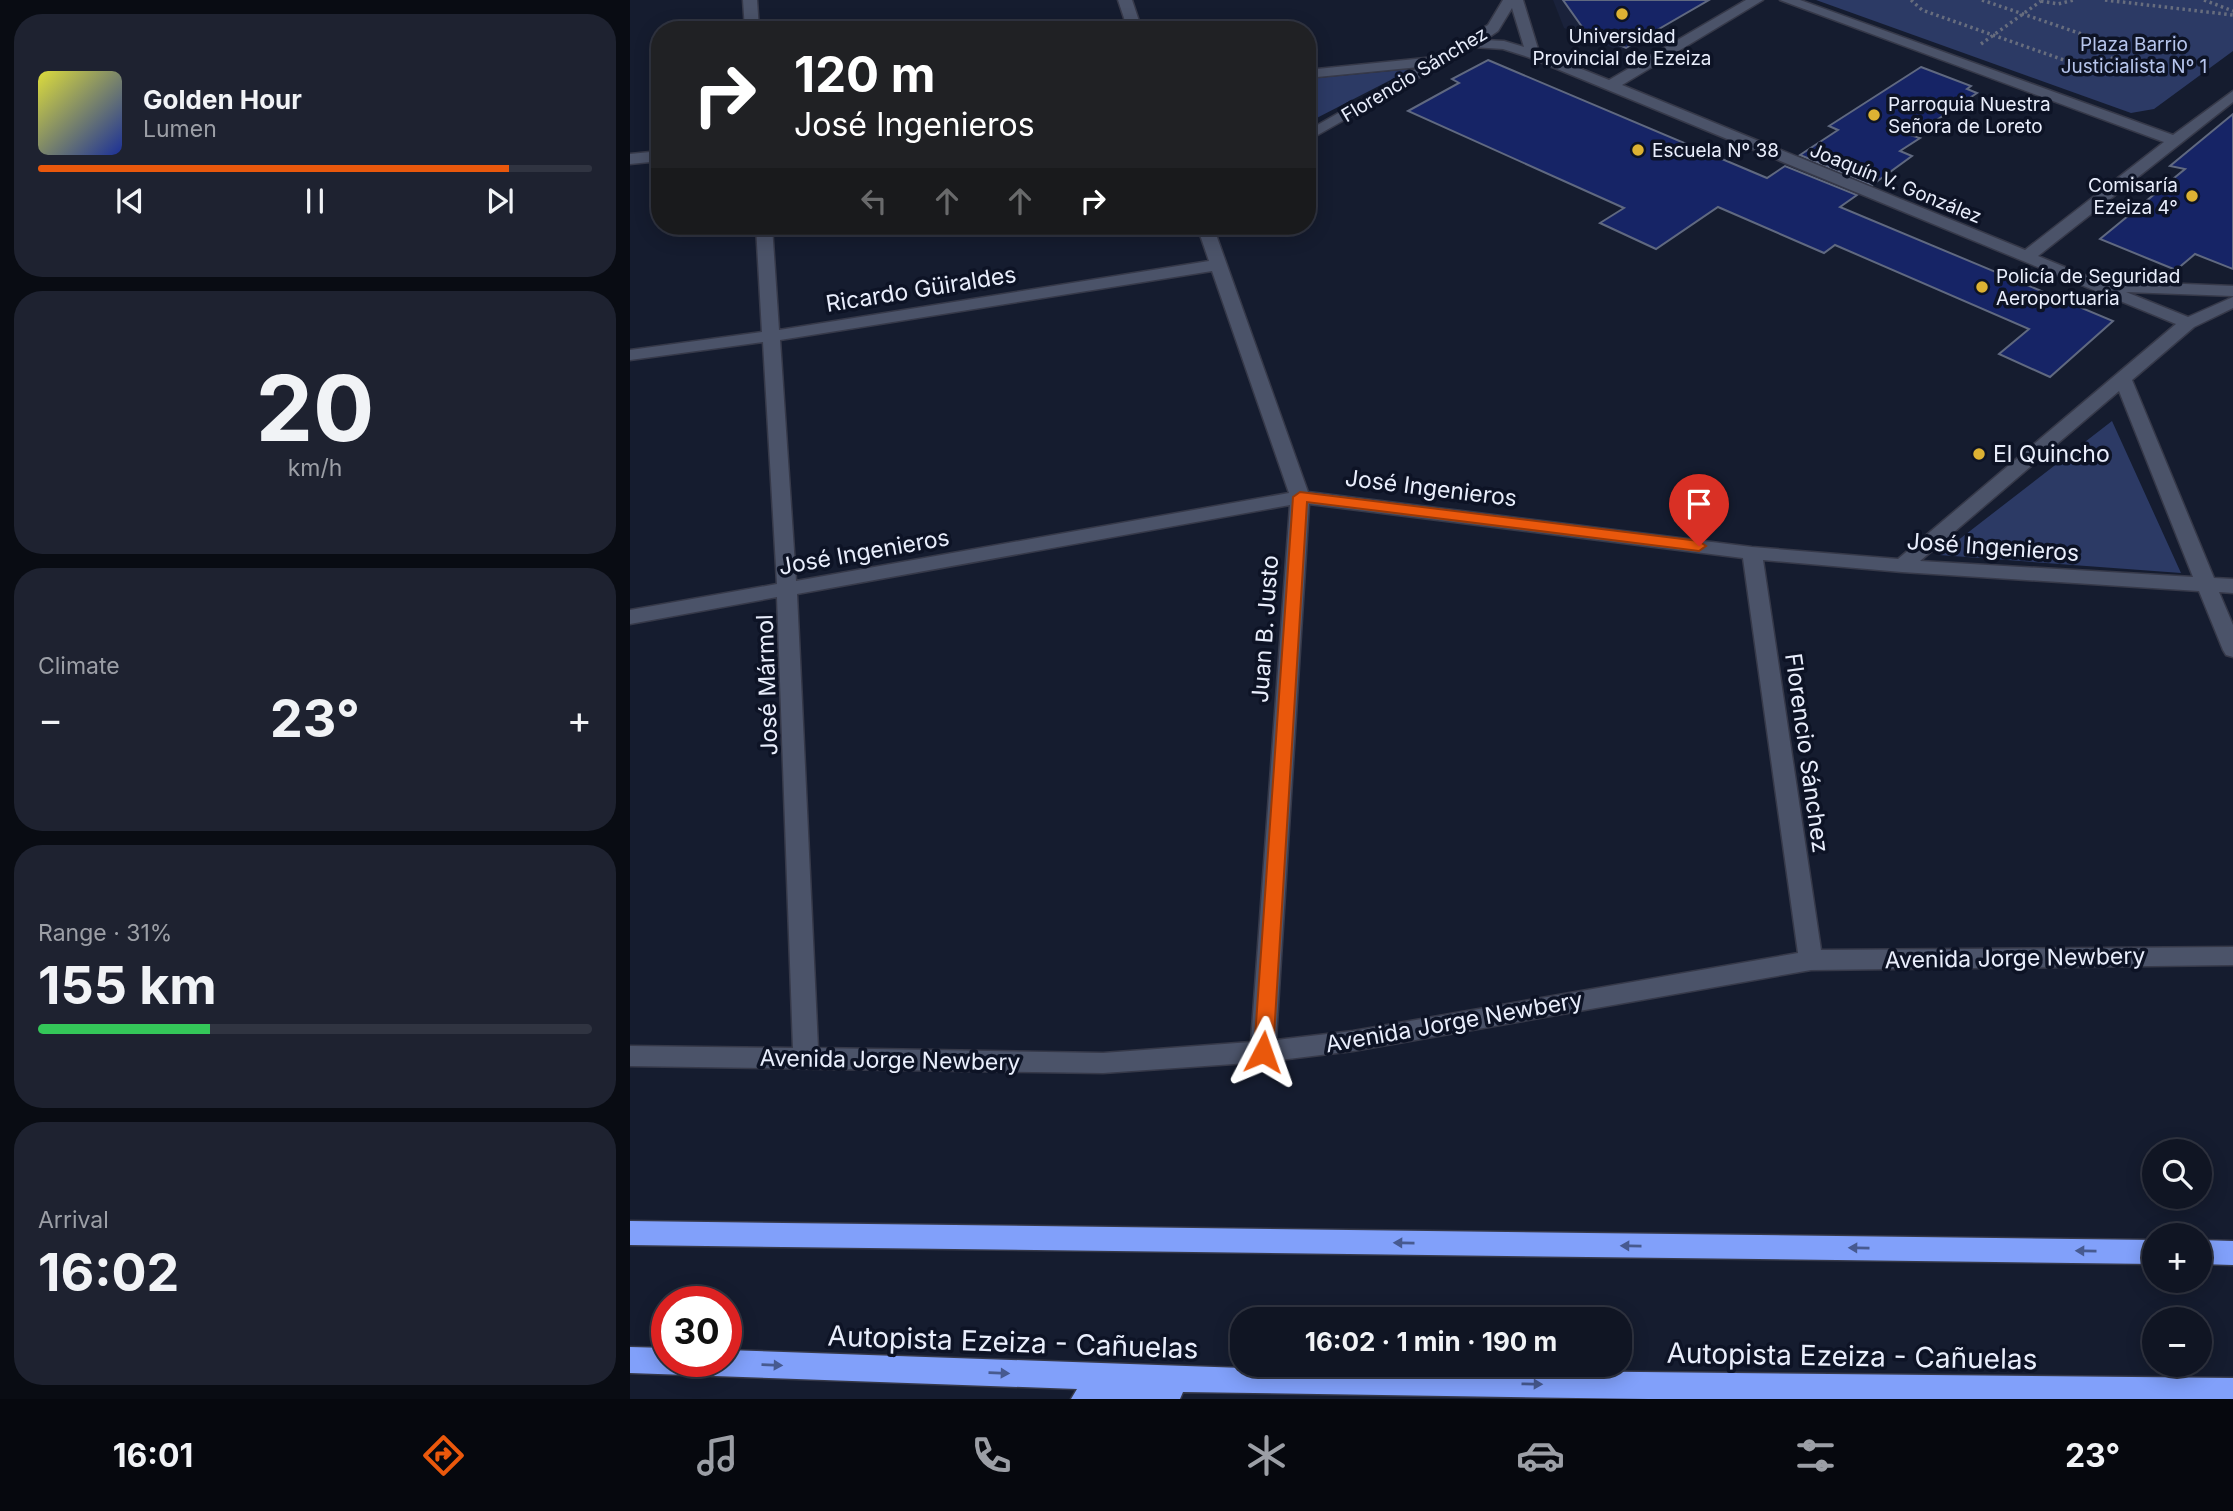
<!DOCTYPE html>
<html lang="en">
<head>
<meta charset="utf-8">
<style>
	body { margin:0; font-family:Inter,sans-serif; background:#1e2230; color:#f1f3f6; height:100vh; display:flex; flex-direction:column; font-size:26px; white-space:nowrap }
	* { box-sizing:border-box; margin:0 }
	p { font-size:23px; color:#9c9fa6 }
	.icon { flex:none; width:38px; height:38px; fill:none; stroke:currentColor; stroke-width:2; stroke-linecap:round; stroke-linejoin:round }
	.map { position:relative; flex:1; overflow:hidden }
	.drawer { display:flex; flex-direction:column; gap:14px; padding:14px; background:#090c13; width:630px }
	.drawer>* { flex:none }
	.top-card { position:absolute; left:21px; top:21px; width:665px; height:214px; border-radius:28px; box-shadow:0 4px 18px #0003,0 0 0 2px #303441; background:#202124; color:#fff; overflow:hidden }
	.tools { position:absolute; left:1512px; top:1139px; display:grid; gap:14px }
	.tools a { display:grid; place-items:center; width:70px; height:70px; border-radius:50%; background:#101523; box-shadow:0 4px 18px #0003,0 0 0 2px #303441; font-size:35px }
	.speed { position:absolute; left:21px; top:1286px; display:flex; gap:14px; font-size:35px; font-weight:700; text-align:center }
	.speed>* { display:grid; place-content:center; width:91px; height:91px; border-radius:50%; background:#101523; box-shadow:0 4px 18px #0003,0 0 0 2px #303441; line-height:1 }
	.speed .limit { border:10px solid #d22; background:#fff; color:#111 }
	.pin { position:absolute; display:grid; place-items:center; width:60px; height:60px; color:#fff; margin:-72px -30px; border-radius:50% 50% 50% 0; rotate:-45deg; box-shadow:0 0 7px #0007 }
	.pin .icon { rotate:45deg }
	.me { position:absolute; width:77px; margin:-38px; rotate:4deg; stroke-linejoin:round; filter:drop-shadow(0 0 5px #0008) }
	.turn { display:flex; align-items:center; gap:24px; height:147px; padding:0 28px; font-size:32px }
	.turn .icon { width:91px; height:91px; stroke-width:2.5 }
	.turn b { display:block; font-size:49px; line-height:60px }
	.lanes { display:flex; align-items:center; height:66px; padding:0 28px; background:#0003; justify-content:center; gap:35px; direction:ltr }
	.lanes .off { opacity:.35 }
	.big { font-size:52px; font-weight:700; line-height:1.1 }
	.drawer .tile { flex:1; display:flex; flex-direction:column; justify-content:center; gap:10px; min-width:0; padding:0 24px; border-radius:28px; background:#1e2230 }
	.drawer .dial { align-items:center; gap:0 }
	.dial b { font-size:91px; line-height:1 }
	.song { display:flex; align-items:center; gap:21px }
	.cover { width:84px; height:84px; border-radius:10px; background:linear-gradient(135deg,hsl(60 70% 55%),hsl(230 70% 35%)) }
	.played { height:7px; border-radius:4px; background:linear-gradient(90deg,#ea580c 85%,#303441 85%) }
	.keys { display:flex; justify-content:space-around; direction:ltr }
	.heat { display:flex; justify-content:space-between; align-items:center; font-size:38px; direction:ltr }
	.charge { height:10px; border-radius:5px; background:linear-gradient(90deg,#34c759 31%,#303441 0) }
	.trip { position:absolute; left:600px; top:1307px; width:402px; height:70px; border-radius:28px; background:#101523; box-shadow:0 4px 18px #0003,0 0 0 2px #303441; font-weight:700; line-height:70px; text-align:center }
	.tab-bar { display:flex; height:112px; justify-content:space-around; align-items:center; background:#06080e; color:#9c9fa6 }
	.tab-bar .icon { width:49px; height:49px }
	.tab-bar .current { color:#ea580c }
	.tab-bar b { font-size:32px; color:#f1f3f6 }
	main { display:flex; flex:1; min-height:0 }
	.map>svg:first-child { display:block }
	.built { fill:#1a223b }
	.green { fill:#2c3a65 }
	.building { fill:#162466; stroke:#606980; stroke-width:2 }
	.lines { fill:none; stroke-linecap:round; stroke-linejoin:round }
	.minor-casing { stroke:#363949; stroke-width:3 }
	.motorway-casing { stroke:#363949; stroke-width:3 }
	.path { stroke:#676d7e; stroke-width:3.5; stroke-dasharray:2.5 3.5; stroke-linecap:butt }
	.minor { fill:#4b5369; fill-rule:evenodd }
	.motorway { fill:#81a0fa; fill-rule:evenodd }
	.oneway { fill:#475a90 }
	.route { fill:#ea580c; stroke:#983908; stroke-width:2 }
	.poi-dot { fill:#ddb233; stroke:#0d1325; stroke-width:2.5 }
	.labels { text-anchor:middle; stroke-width:7; stroke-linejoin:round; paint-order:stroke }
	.far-poi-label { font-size:19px; fill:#e9eefc; stroke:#0d1325; text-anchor:start }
	.far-park-label { font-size:19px; fill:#b6c5ec; stroke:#0d1325 }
	.far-street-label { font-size:19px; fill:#e9eefc; stroke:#0d1325 }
	.street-label { font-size:23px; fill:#e9eefc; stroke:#0d1325 }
	.poi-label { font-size:23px; fill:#e9eefc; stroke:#0d1325; text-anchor:start }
	.near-street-label { font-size:28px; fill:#e9eefc; stroke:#0d1325 }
</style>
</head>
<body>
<main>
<section class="drawer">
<div class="tile">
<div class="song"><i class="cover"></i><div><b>Golden Hour</b><p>Lumen</p></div></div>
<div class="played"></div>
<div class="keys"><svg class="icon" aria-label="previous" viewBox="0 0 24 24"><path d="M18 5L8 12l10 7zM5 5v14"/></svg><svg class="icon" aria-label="pause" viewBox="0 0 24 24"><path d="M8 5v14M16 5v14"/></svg><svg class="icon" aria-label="next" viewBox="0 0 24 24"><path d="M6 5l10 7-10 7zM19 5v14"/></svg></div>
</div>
<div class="tile dial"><b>20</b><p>km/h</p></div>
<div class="tile"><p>Climate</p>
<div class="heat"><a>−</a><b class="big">23°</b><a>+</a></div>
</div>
<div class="tile"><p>Range · 31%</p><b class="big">155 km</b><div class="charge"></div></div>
<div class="tile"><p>Arrival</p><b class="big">16:02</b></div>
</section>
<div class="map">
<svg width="1603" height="1399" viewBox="0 0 1603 1399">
	<rect width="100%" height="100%" fill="#151c2f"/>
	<path class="built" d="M923,0H1079L990,51L934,28Z"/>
	<path class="green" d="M1186,0H1603V51L1524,109L1501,113Z
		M782,69L677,123V79Z
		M1482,421L1551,573L1309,555Z"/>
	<path class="building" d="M933,0H1079L996,48L955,31Z
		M858,60L1137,178L1155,166L1227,195L1210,207L1483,321L1420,377L1369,354L1399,329L1205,245L1194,253L1088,207L1026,249L970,223L994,208L778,111L829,83L822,79Z
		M1291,67L1341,86L1337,89L1347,93L1283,136L1290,138L1270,151L1282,156L1242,185L1170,155L1208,130L1199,126Z
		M1603,114V269L1565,254L1546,270L1470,239L1555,169L1540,166Z"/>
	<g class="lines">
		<g class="minor-casing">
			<path id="minor" d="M113,0H127L129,30H115Z
				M488,0H502L512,30H498Z
				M873,0H893L909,52L979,80L1116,0H1133L992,85L1395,250L1534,142L1150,0H1170L1543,135L1603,91V102L1408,256L1476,284L1483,281L1603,286V296L1496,292L1558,317L1603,297V308L1564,327L1502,380L1584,578L1603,579V593L1589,592L1603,625V657L1596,655L1593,650L1569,591L1272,572L1133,560L1191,950L1603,947V965L1181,970L723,1051L633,1062L473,1073L0,1066V1046L163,1048L147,597L0,624V610L147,584L133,342L0,360V350L132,332L126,226H142L149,330L579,261L567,226H583L678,492L1122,547L1268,559L1546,324L898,57L873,49L843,47L677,141V131L789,67L677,78V70L805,57L858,25ZM882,8L894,47L874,41L855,40L868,31ZM582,271L659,493L166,581L150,340ZM1489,391L1563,577L1290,561ZM679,504L1113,558L1168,953L723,1031L646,1040ZM660,505L621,1042L473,1053L188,1048L167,594Z
				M30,151V161L0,164V154Z"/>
		</g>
		<g class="motorway-casing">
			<path id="motorway" d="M0,1221L1524,1240V1264L0,1245Z
				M1570,1240L1603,1241V1265L1570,1264Z
				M0,1347L37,1348V1362H96V1350L613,1368L1603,1378V1399H1018L553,1392L550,1399H441L447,1389L0,1373Z"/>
		</g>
		<path class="path" d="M1281,0L1292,10L1448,65L1465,66L1481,61L1485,52L1478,43L1352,0
			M1475,0L1603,15
			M1574,0L1603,11
			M1411,1L1428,4L1444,0
			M1351,44L1411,1"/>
		<use href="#minor" class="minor"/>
		<use href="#motorway" class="motorway"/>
	</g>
	<defs><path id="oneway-solid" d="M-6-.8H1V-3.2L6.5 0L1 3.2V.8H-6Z" transform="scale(1.75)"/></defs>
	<g class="oneway">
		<use href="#oneway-solid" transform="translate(774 1243) rotate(-179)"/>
		<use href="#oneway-solid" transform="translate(1001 1246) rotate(-179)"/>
		<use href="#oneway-solid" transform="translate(1229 1248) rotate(-179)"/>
		<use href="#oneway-solid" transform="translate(1456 1251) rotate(-179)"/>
		<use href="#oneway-solid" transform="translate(142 1365) rotate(2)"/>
		<use href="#oneway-solid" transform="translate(369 1373) rotate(2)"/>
		<use href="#oneway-solid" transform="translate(902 1384) rotate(1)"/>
	</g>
	<path class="route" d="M670,492L1069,541L1076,546L1069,551L677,502L643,1052L640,1058L633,1060L627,1058L624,1052L663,497Z"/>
	<g class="poi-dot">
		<circle cx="992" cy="14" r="7"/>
		<circle cx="1244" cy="115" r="7"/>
		<circle cx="1008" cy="150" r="7"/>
		<circle cx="1562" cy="196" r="7"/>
		<circle cx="1352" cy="287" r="7"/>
		<circle cx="1349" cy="454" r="7"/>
	</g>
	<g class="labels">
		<g class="far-poi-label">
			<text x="992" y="43" text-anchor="middle">Universidad<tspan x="992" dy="22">Provincial de Ezeiza</tspan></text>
			<text x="1258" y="111">Parroquia Nuestra<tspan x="1258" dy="22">Señora de Loreto</tspan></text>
			<text x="1022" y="157">Escuela Nº 38</text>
			<text x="1548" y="192" text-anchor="end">Comisaría<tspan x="1548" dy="22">Ezeiza 4°</tspan></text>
			<text x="1366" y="283">Policía de Seguridad<tspan x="1366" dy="22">Aeroportuaria</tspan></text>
		</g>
		<g class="far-park-label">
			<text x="1504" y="51">Plaza Barrio<tspan x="1504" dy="22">Justicialista Nº 1</tspan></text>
		</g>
		<g class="far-street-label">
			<text transform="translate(784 74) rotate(-31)" y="7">Florencio Sánchez</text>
			<text transform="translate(1266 183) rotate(22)" y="7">Joaquín V. González</text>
		</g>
		<g class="street-label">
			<text transform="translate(291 289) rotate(-9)" y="8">Ricardo Güiraldes</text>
			<text transform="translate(801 488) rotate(7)" y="8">José Ingenieros</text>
			<text transform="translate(1363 547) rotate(4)" y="8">José Ingenieros</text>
			<text transform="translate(234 552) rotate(-10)" y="8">José Ingenieros</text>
			<text transform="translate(635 629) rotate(-86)" y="8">Juan B. Justo</text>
			<text transform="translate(137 685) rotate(-92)" y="8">José Mármol</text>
			<text transform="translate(1177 753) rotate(82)" y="8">Florencio Sánchez</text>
			<text transform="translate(1385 958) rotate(-1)" y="8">Avenida Jorge Newbery</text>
			<text transform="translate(824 1022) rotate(-10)" y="8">Avenida Jorge Newbery</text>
			<text transform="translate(260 1060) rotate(1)" y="8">Avenida Jorge Newbery</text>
		</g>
		<g class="poi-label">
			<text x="1363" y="462">El Quincho</text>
		</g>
		<g class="near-street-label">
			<text transform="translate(383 1342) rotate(2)" y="10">Autopista Ezeiza - Cañuelas</text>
			<text transform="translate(1222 1356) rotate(1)" y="10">Autopista Ezeiza - Cañuelas</text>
		</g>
	</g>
</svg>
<div class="tools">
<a><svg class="icon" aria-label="search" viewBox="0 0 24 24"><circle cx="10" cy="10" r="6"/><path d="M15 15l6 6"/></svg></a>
<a>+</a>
<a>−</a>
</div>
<div class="speed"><div class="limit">30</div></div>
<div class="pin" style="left:1069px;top:546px;background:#d93025"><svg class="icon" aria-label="arrive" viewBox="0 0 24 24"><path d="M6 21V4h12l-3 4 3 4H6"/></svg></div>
<svg class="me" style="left:633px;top:1052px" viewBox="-20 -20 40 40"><path d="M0-17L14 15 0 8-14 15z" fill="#ea580c" stroke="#fff" stroke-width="4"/></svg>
<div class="trip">16:02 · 1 min · 190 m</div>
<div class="top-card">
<div class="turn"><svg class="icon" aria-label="right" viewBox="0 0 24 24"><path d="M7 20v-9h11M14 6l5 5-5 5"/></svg><div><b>120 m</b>José Ingenieros</div></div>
<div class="lanes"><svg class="icon off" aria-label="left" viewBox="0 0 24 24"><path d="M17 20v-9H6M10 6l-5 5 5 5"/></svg><svg class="icon off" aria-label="ahead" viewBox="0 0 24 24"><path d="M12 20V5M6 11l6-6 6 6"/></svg><svg class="icon off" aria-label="ahead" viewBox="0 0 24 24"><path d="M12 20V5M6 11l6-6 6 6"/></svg><svg class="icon" aria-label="right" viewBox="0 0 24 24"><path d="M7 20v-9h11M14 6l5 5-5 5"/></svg></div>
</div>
</div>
</main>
<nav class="tab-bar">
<b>16:01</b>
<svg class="icon current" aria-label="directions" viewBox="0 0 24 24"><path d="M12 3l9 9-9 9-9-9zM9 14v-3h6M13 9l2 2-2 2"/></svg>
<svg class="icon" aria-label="music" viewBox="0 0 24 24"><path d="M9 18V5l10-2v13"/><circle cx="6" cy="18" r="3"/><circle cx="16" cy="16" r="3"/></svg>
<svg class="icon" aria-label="phone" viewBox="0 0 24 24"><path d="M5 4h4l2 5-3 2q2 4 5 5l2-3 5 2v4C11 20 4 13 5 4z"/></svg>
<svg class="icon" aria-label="climate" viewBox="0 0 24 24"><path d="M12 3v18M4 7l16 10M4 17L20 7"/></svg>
<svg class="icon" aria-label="car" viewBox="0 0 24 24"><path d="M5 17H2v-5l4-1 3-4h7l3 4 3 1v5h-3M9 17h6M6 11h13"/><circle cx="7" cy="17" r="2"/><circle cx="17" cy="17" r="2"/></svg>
<svg class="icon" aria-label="filters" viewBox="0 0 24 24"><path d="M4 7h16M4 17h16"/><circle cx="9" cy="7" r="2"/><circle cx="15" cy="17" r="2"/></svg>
<b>23°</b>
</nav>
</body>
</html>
